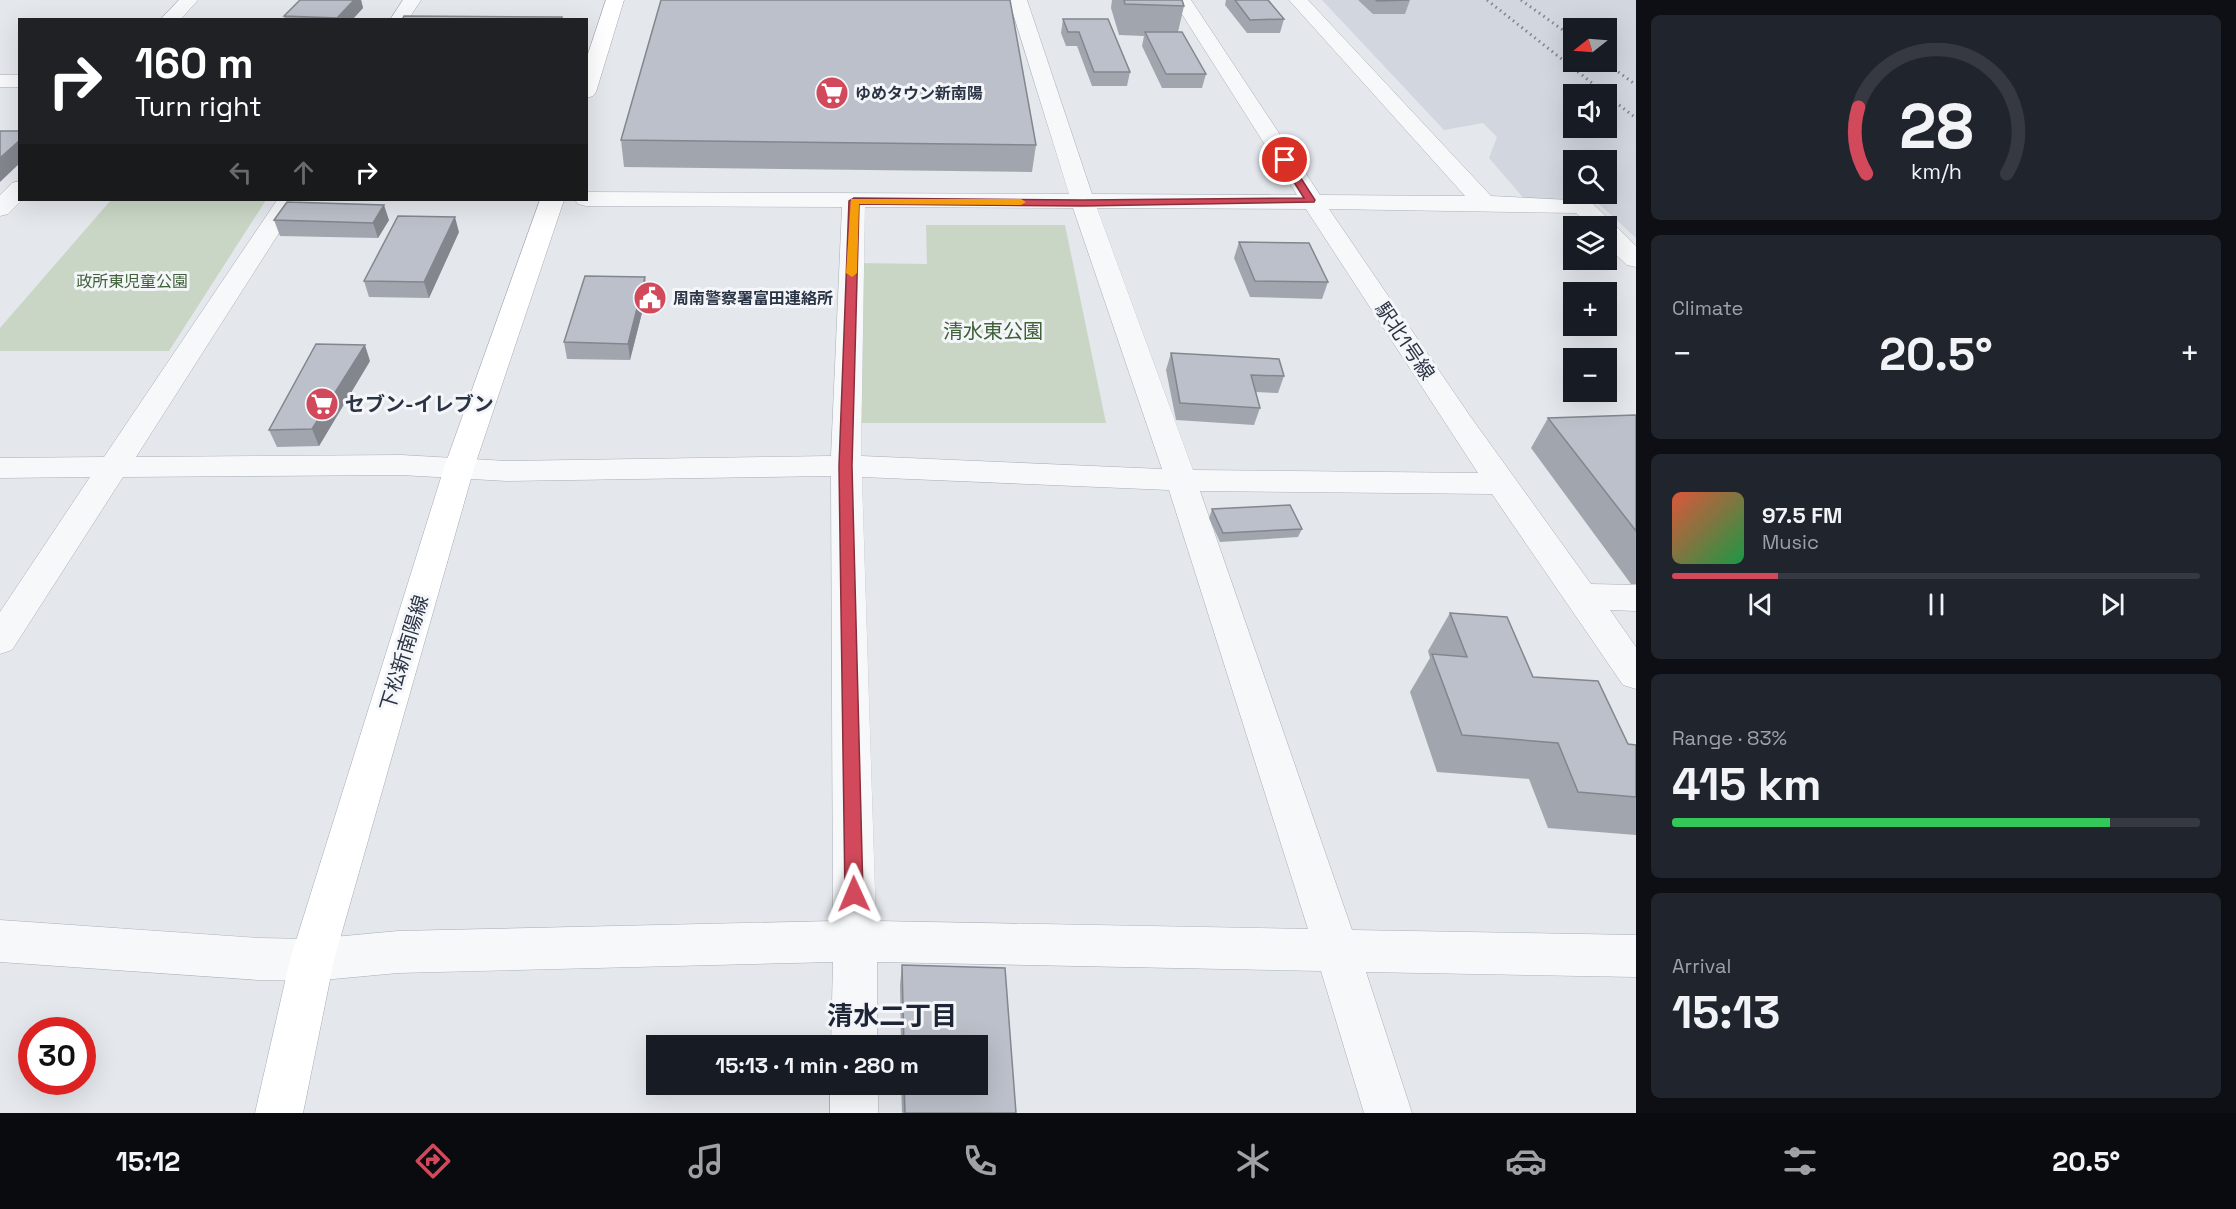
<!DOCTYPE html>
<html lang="en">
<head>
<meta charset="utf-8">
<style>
	body { margin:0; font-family:"Space Grotesk","Noto Sans JP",sans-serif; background:#20242c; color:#f1f3f6; height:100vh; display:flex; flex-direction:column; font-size:22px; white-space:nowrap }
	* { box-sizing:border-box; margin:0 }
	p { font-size:20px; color:#9ea1a6 }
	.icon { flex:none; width:33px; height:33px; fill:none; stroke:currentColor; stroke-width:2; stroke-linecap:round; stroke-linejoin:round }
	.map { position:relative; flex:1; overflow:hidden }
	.panel { display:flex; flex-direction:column; gap:15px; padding:15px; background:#0d0f14; width:600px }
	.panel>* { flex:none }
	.guide { position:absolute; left:18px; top:18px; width:570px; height:183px; border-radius:0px; box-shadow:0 6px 24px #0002; background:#202124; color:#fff; overflow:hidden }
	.needle { width:39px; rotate:253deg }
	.controls { position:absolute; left:1563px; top:18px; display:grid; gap:12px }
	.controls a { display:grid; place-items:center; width:54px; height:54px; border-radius:0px; background:#171b24; box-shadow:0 6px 24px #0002; font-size:30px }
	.speed { position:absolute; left:18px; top:1017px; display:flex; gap:12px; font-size:30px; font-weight:700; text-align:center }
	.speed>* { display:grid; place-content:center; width:78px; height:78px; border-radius:50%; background:#171b24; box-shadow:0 6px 24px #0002; line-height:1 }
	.speed .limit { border:9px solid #d22; background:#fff; color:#111 }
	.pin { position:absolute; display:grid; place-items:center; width:51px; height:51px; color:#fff; margin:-26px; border:3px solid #fff; border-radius:50%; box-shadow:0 2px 6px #0007 }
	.me { position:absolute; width:66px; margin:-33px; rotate:359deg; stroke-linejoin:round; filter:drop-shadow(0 0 4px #0008) }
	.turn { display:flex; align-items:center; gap:21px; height:126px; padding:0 18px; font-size:27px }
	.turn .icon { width:78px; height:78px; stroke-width:2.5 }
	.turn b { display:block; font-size:42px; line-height:51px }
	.lanes { display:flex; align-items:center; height:57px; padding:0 18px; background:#0003; justify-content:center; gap:30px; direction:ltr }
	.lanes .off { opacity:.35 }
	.big { font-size:45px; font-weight:700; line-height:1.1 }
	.panel .tile { flex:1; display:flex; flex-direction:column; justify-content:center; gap:9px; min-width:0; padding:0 21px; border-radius:9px; background:#20242c }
	.panel .dial { align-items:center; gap:0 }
	.dial svg { height:156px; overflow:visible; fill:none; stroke:#363941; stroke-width:7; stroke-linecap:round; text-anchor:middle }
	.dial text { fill:#f1f3f6; stroke:none }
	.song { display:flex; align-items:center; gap:18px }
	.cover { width:72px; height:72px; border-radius:9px; background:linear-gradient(135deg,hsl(10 70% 55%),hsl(140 70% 35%)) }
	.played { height:6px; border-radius:3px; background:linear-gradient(90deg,#d1495b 20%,#363941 20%) }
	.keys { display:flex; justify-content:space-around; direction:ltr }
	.heat { display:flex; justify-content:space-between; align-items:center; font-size:33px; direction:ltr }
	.charge { height:9px; border-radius:4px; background:linear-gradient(90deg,#34c759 83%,#363941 0) }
	.trip { position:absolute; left:646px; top:1035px; width:342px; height:60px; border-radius:0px; background:#171b24; box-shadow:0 6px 24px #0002; font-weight:700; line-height:60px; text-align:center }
	.menu { display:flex; height:96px; justify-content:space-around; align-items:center; background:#090b0e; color:#9ea1a6 }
	.menu .icon { width:42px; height:42px }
	.menu .active { color:#d1495b }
	.menu b { font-size:27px; color:#f1f3f6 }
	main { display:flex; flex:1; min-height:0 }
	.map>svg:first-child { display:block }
	.built { fill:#d2d6de; fill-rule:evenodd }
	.green { fill:#c9d6c5 }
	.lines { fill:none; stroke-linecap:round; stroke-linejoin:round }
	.minor-casing { stroke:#a9aeb7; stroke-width:1 }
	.major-casing { stroke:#a3abb8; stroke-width:1 }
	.minor { fill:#f7f8fa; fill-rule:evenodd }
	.major { fill:#fff; fill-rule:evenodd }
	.rail { stroke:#7d8696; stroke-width:3; stroke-dasharray:1.5 4; stroke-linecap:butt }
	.wall { fill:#a1a5ae }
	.shaded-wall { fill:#83868d }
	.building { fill:#bbc0ca; stroke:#83868d; stroke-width:1.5 }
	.route { fill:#d1495b; stroke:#882f3b; stroke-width:1.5 }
	.slow { fill:#f59e0b }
	.labels { text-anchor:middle; stroke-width:6; stroke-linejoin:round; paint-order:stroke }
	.far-poi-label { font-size:16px; font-weight:bold; fill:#2b3445; stroke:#f4f6f9; text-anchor:start }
	.far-park-label { font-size:16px; fill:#3f6138; stroke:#f4f6f9 }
	.park-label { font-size:20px; fill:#3f6138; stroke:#f4f6f9 }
	.street-label { font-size:20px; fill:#2b3445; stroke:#f4f6f9 }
	.poi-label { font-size:20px; font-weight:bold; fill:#2b3445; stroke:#f4f6f9; text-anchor:start }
	.near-neighbourhood-label { font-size:26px; font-weight:bold; fill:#1d2536; stroke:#f4f6f9 }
</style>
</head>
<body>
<main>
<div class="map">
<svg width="1636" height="1113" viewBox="0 0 1636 1113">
	<rect width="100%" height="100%" fill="#e4e7ec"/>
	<path class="built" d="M1322,0H1636V238L1596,201H1526L1489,158L1497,137L1483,123L1444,130ZM1574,28H1606V62H1574ZM1574,94H1606V128H1574ZM1574,160H1606V194H1574Z"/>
	<path class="green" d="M111,200H266L169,351H0V328Z
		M926,225H1065L1106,423H854L857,263L927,264Z"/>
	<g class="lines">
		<g class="minor-casing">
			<path id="minor" d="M179,0H198L180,20H160Z
				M403,0H421L408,20H390Z
				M1009,0H1027L1092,194L1297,195L1173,0H1191L1320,195L1465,196L1289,0H1308L1491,196L1590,201L1636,246V267L1627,265L1606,245V226H1589L1576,213L1329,209L1470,416L1591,584L1636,585V611L1610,610L1636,647V689L1623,685L1492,494L1200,491L1352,930L1636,935V977L1366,972L1412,1113H1364L1321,971L877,962V1046H831L833,962L398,973L312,981L258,980L0,962V920L258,938L312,939L398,931L833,921L831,476L507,481L401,475L123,477L12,650L0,654V612L90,477L0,478V458L104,457L277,200H300L136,457L401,455L507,461L831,456L842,207L586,206L578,204L575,200H586V192L1069,194ZM865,207L1073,208L1162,469L861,456ZM1097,208L1306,209L1478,473L1193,470ZM862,477L1169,490L1308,929L876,921Z
				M0,75H20V87H0Z
				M20,181V200H22L8,214L0,216V195L12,183Z
				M830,1084H878V1113H830Z"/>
		</g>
		<g class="major-casing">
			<path id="major" d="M606,0H624L596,92L593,96L586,98V60Z
				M540,200H564L474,468L334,960L303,1113H255L290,960L444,468Z"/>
		</g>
		<use href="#minor" class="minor"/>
		<use href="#major" class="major"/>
		<path class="rail" d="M1487,0L1606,94
			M1521,0L1574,38
			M1605,62L1636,85
			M1606,95L1636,118"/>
	</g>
	<path class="wall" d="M300,0H361L363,8L352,20H285L284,16Z
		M1112,0H1182L1184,6L1178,32L1206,74L1202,88H1162L1142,46L1144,36L1119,35L1111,8Z
		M1226,0H1268L1284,19L1280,33H1247L1225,5Z
		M1358,0H1410L1405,14H1373Z
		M1063,19L1130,72L1127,86H1092L1077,46H1066L1061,33Z
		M621,140L1036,145L1032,172L624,167Z
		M274,220H389L378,238L280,236Z
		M459,232L429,298L369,297L364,281Z
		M1239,242L1328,282L1322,299L1250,297L1234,258Z
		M647,293L630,360L567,359L564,342Z
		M1171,353L1284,376L1278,393L1256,392L1260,408L1254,425L1176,420L1166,370Z
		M370,361L319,446L277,447L269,430Z
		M1636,415V584H1631L1531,448L1548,418Z
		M1212,509L1302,529L1298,537L1220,542L1209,518Z
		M1450,613L1533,677L1628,744L1636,745V835L1548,828L1529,779L1437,772L1410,692L1430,658L1428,651Z
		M902,965L1005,968L1016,1113H902L901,1084H978V1046H901L900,985Z"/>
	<path class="shaded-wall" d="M354,0H361L363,8L352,20H337V18Z
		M20,140V163L0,182V158Z
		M384,205L389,220L378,238L373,223Z
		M455,217L459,232L429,298L424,282Z
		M645,277L647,293L630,360L628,344Z
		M365,345L370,361L319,446L312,429Z"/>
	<path class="building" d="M300,0H354L337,18L284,16Z
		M661,0H1010L1036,145L621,140Z
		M1124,0H1182L1184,6L1125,4Z
		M1235,0H1268L1284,19L1250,20Z
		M1376,0H1409L1377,1Z
		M404,16L562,17L561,20H402Z
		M1063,19H1108L1130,72H1094L1079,32H1068Z
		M1145,32H1182L1206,74H1166Z
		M0,131H20V140L0,158Z
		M287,202L384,205L373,223L274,220Z
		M398,216L455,217L424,282L364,281Z
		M1239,242L1309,243L1328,282L1255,281Z
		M585,276L645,277L628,344L564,342Z
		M316,344L365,345L312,429L269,430Z
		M1171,353L1279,359L1284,376L1251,375L1260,408L1180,403Z
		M1636,415V531L1548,418Z
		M1290,505L1302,529L1223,533L1212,509Z
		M1450,613L1507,617L1533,677L1598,681L1628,744L1636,745V797L1578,792L1558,743L1462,735L1432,654L1467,657Z
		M902,965L1005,968L1016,1113H905L904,1084H978V1046H904Z"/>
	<path class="route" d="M1282,158H1288L1315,200L1314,202L1083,206L859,204L852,466L863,894L860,900L854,902L848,900L845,894L839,466L849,201L854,198L1083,200L1304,198L1280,160Z"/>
	<path class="slow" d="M851,199H1021L1026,202L1021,205L859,204L857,273L852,277L846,273Z"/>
	<defs>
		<g id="supermarket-disc" transform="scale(1.725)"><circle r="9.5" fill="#d1495b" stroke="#f4f6f9"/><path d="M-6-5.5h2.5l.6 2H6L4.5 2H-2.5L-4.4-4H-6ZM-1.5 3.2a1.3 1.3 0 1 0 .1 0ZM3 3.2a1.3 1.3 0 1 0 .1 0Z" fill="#fff"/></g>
		<g id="civic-disc" transform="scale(1.725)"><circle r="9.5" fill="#d1495b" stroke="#f4f6f9"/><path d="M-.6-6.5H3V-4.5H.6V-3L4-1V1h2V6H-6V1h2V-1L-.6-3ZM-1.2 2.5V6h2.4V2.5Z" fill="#fff"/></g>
	</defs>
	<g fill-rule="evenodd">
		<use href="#supermarket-disc" x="832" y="93"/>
		<use href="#civic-disc" x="650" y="298"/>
		<use href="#supermarket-disc" x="322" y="404"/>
	</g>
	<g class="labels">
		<g class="far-poi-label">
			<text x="855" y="99">ゆめタウン新南陽</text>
			<text x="673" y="304">周南警察署富田連絡所</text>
		</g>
		<g class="far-park-label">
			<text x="132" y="287">政所東児童公園</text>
		</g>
		<g class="park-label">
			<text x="993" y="338">清水東公園</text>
		</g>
		<g class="street-label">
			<text transform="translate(1405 341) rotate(56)" y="7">駅北1号線</text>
			<text transform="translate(404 653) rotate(-73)" y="7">下松新南陽線</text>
		</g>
		<g class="poi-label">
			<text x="345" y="411">セブン-イレブン</text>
		</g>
		<g class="near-neighbourhood-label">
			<text x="892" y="1025">清水二丁目</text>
		</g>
	</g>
</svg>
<div class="controls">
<a><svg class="needle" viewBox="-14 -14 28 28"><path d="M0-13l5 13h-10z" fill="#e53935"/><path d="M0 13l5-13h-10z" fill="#9ea1a6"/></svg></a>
<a><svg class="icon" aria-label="sound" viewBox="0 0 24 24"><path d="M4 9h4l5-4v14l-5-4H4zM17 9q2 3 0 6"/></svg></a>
<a><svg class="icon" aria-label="search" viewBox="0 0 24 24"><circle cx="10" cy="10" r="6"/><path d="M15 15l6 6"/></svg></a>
<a><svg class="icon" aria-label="layers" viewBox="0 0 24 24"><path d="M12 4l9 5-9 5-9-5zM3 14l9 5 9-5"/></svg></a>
<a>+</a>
<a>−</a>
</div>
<div class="speed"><div class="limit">30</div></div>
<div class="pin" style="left:1285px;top:160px;background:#d93025"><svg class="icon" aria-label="arrive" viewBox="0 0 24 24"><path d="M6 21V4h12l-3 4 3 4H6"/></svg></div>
<svg class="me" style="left:854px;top:894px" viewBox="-20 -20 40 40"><path d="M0-17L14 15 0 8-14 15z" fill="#d1495b" stroke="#fff" stroke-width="4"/></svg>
<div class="trip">15:13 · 1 min · 280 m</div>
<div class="guide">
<div class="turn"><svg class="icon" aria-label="right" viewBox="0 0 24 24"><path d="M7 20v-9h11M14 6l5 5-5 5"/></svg><div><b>160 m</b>Turn right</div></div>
<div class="lanes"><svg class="icon off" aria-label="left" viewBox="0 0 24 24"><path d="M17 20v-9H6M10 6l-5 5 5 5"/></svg><svg class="icon off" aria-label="ahead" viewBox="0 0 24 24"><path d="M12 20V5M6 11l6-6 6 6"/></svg><svg class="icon" aria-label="right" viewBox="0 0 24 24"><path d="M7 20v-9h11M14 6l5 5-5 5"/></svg></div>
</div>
</div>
<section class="panel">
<div class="tile dial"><svg viewBox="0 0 100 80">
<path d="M14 69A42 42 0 1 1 86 69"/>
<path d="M14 69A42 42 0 0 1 10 35" stroke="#d1495b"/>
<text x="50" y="56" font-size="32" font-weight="700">28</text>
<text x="50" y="72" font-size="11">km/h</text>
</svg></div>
<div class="tile"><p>Climate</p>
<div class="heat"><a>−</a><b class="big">20.5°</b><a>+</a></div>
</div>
<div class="tile">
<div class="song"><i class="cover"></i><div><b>97.5 FM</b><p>Music</p></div></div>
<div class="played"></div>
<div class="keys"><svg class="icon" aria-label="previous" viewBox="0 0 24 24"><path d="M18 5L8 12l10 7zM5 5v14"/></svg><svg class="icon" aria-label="pause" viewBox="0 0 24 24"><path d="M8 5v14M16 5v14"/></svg><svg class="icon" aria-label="next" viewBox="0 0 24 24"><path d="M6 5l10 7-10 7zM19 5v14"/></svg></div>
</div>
<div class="tile"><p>Range · 83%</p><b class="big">415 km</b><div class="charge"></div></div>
<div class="tile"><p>Arrival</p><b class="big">15:13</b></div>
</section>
</main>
<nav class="menu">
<b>15:12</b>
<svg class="icon active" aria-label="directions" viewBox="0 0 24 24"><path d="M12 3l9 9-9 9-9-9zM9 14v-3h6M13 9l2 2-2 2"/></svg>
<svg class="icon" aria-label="music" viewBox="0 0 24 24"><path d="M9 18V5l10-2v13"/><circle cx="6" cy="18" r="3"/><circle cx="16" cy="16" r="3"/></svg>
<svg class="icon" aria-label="phone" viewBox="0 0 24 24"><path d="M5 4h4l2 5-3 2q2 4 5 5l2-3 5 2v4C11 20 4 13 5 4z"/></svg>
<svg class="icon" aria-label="climate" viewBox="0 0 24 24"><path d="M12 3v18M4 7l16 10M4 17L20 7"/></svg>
<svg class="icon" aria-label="car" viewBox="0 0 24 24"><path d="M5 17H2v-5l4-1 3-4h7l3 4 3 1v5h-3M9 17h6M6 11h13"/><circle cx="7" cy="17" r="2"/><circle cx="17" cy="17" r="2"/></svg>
<svg class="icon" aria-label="filters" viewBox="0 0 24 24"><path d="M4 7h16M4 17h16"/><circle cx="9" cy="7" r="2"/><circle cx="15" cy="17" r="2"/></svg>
<b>20.5°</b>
</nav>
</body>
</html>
